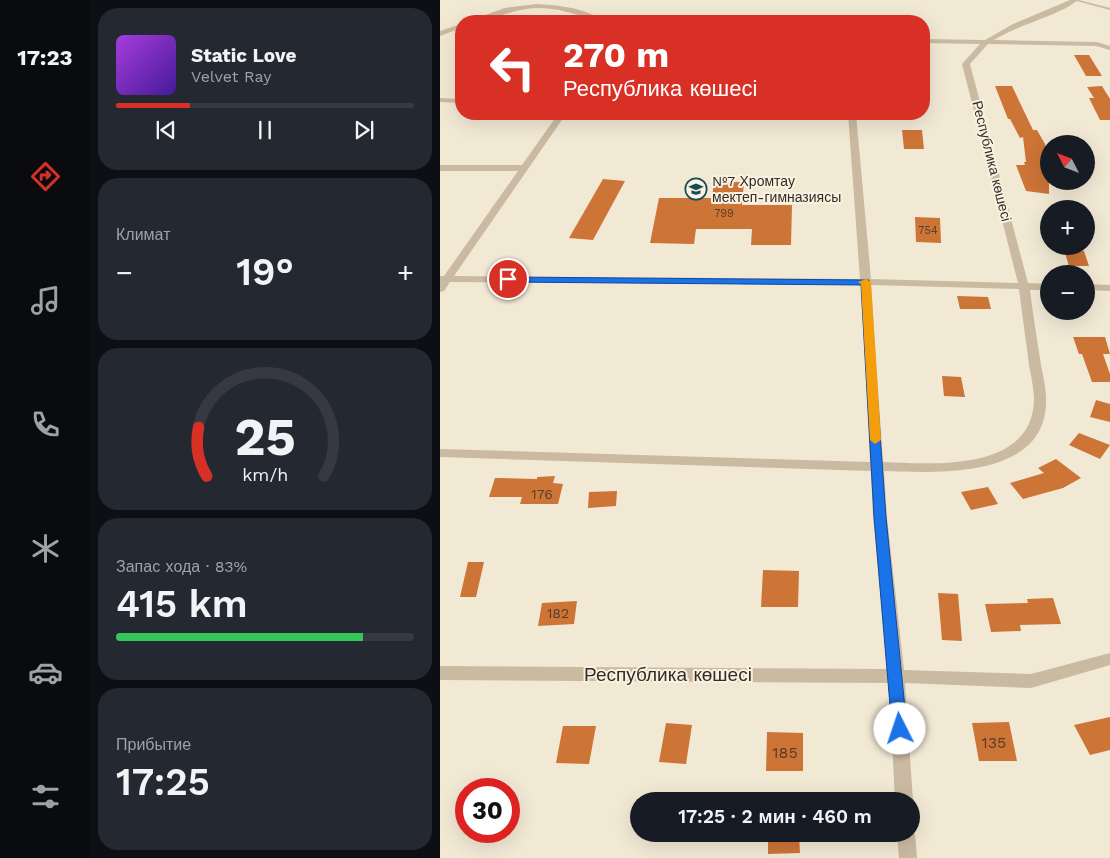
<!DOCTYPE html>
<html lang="ru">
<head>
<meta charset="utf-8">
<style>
	body { margin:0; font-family:"Work Sans",sans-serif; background:#242831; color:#f1f3f6; height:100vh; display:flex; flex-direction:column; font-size:19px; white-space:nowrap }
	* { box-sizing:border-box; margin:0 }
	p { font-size:16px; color:#9ea1a6 }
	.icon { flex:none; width:28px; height:28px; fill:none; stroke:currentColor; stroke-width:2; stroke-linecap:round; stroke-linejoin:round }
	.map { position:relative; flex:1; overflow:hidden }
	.sheet { display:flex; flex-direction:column; gap:8px; padding:8px; background:#0d0f14; width:350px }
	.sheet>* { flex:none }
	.banner { position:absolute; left:15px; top:15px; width:475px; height:105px; border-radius:20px; box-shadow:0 5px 20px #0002; background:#d93025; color:#fff; overflow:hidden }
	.needle { width:32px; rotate:312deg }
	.controls { position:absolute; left:600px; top:135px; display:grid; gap:10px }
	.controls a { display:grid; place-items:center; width:55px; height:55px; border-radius:50%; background:#171b24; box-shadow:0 5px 20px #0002; font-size:25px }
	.speed { position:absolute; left:15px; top:778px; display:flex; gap:10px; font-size:25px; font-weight:700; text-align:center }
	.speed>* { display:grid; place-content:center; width:65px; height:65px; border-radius:50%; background:#171b24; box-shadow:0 5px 20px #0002; line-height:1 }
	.speed .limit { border:8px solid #d22; background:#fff; color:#111 }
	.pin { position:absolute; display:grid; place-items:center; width:42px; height:42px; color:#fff; margin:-21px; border:2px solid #fff; border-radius:50%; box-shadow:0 1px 5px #0007 }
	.me { position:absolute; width:55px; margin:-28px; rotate:356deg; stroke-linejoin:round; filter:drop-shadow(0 0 4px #0008) }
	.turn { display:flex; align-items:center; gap:18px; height:105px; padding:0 25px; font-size:22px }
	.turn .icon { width:65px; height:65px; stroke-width:2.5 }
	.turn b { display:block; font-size:35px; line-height:42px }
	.big { font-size:38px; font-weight:600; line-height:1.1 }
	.sheet .card { flex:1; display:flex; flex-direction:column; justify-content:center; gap:8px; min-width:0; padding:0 18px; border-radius:20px; background:#242831 }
	.sheet .dial { align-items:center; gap:0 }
	.dial svg { height:130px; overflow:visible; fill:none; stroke:#363941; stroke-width:7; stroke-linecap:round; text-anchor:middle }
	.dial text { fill:#f1f3f6; stroke:none }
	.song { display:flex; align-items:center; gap:15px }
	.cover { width:60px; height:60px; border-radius:8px; background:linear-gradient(135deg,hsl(280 70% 55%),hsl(260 70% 35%)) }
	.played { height:5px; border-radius:2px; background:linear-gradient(90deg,#d93025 25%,#363941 25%) }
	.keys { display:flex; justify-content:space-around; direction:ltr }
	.heat { display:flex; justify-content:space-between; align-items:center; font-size:28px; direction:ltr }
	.charge { height:8px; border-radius:4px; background:linear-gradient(90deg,#34c759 83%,#363941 0) }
	.trip { position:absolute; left:190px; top:792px; width:290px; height:50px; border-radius:25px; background:#171b24; box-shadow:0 5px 20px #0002; font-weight:600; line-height:50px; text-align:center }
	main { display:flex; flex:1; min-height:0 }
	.dock { display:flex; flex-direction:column; width:90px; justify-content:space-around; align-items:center; background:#090b0e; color:#9ea1a6 }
	.dock .icon { width:35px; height:35px }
	.dock .active { color:#d93025 }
	.dock b { font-size:22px; color:#f1f3f6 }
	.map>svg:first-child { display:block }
	.building { fill:#cd7437 }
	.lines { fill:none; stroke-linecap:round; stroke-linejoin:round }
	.lane { fill:#cabaa1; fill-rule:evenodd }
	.street { fill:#cabaa1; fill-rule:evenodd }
	.route { fill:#1a73e8; stroke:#114b97 }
	.slow { fill:#f59e0b }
	.labels { text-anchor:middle; stroke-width:4; stroke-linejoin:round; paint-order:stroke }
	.far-number-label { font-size:11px; fill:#5a3d29 }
	.far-street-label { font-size:14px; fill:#342b24; stroke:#faf2e1 }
	.far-poi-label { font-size:14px; fill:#342b24; stroke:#faf2e1; text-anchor:start }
	.number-label { font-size:14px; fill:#5a3d29 }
	.near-number-label { font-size:16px; fill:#5a3d29 }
	.near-street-label { font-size:19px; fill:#342b24; stroke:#faf2e1 }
</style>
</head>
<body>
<main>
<nav class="dock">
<b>17:23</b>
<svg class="icon active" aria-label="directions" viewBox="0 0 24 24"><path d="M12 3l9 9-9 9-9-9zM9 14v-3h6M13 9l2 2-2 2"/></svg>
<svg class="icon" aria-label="music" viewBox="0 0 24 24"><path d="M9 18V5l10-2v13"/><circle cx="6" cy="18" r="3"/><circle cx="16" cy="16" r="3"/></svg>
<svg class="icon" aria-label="phone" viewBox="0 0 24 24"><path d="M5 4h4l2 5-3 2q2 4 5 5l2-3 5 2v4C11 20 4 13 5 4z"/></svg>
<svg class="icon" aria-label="climate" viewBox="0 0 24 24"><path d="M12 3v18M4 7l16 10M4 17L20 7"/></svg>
<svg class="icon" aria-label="car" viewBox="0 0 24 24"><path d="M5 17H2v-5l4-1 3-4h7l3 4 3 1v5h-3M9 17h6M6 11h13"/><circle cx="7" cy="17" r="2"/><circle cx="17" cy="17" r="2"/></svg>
<svg class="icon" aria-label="filters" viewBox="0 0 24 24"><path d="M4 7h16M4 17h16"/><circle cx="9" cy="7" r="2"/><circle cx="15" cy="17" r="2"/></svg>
</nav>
<section class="sheet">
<div class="card">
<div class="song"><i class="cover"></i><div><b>Static Love</b><p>Velvet Ray</p></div></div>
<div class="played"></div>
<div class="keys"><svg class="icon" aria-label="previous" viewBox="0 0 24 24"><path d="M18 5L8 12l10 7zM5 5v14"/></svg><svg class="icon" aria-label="pause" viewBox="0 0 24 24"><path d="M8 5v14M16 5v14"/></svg><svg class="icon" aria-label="next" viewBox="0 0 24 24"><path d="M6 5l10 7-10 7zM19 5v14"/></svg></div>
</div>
<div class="card"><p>Климат</p>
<div class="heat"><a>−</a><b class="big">19°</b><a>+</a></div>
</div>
<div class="card dial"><svg viewBox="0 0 100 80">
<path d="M14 69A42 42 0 1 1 86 69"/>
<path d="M14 69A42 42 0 0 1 9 39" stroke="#d93025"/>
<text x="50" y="56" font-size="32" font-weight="700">25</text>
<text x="50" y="72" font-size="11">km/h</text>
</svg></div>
<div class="card"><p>Запас хода · 83%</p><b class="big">415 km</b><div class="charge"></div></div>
<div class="card"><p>Прибытие</p><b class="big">17:25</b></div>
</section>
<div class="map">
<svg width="670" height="858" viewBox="0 0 670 858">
	<rect width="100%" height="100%" fill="#f2e9d5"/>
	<path class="building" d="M634,55H649L662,76H646Z
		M555,86H572L593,130H597L605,144L609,166V194L586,191L576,165H585L584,162H586L583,137L580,138L570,119H568Z
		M662,86L670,99V120H660L649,98H654L647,87Z
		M462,130H482L484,149H464Z
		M163,179L185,181L153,240L129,238Z
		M274,182H304L302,205H352L351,245H311L312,229H256L254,244L210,243L219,198H272Z
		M475,217L500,218L501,243L476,242Z
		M624,250L644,251L649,266H629Z
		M517,296L548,297L551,309H520Z
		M633,337H665L670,354H663L670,374V382H652L642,354H639Z
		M502,376L521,377L525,397L504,396Z
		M656,400L670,404V422L650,417Z
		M639,433L670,445L660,459L629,445Z
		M616,459L641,478L623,488L583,499L570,483L604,473L598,468Z
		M115,476L113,483L123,484L118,504H80L82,497H49L55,478L97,479V477Z
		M548,487L558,504L531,510L521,492Z
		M177,491L176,506L148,508L149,492Z
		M28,562H44L36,597H20Z
		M323,570L359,571L358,607H321Z
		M498,593L518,594L522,641L502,640Z
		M613,598L621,624L580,625L581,631L551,632L545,604L588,603L587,599Z
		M137,601L134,624L98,626L102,603Z
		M670,717V750L650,755L634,725Z
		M569,722L577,761H539L532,723Z
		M226,723L252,725L246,764L219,762Z
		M123,726H156L149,764L116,763Z
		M327,732L363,733V771H326Z
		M328,834H359L360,853L328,854Z"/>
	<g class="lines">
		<path class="lane" d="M633,0H639L670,8V10Z"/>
		<path class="street" d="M630,0H638C619,16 579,24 554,40L657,42L670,46V50L656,46L548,44L530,64L588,283L609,284V290H590C593,315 597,340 601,365C603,376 606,387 606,399C608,479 498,473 444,471L447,517L464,670L591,674L670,653V665L591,688L465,683L473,801L471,804V801H455L449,683L0,680V666L448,669L433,517L431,471L0,457V449L430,462L421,285L10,282L4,291L0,292V276H4L78,171H0V165H82L118,114H126L14,276L420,279L408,114H416L431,279L578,283L522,64L540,44L484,43V39L545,40L573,24ZM431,285L579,289C582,315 586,340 589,365C591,376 594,389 594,400C592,472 494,464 443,462Z
			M96,4C118,5 146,8 164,21C151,22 139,14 127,12C117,9 106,8 96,8C73,9 47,22 28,21L65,8Z
			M21,24V28L0,36V31Z
			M0,98L21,99V103L0,102Z
			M646,284L670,285V291L646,290Z
			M471,828L475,834L477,858H459L457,834H471Z"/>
	</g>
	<path class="route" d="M64,277L429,280L446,517L467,729L465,734L460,736L455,734L452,729L434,517L421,285L68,282L63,279Z"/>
	<path class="slow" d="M426,279L431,282L441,440L435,444L430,440L421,284L418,282Z"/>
	<defs>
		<g id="school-ring" transform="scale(1.125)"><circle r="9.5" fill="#faf2e1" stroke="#184957" stroke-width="1.5"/><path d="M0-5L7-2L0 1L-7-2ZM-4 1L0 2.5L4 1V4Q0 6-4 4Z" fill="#184957"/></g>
	</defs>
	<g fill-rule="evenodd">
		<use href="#school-ring" x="256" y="189"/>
	</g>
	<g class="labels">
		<g class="far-number-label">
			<text x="284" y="217">799</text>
			<text x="488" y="234">754</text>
		</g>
		<g class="far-street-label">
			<text transform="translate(552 161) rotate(76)" y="5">Республика көшесі</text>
		</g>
		<g class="far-poi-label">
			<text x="272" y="186">№7 Хромтау<tspan x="272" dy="16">мектеп-гимназиясы</tspan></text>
		</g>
		<g class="number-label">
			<text x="102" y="499">176</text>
			<text x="118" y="618">182</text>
		</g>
		<g class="near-number-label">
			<text x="554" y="748">135</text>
			<text x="345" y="758">185</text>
		</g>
		<g class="near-street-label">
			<text x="228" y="681">Республика көшесі</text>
		</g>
	</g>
</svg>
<div class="controls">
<a><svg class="needle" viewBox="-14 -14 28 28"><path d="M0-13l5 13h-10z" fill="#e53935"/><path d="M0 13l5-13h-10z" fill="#9ea1a6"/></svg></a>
<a>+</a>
<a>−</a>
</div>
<div class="speed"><div class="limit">30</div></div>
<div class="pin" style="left:68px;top:279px;background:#d93025"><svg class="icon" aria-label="arrive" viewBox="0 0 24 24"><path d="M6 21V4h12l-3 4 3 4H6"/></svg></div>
<svg class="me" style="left:460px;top:729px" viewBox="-20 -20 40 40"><circle r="19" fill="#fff"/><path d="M0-13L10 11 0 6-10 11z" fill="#1a73e8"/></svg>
<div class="trip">17:25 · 2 мин · 460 m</div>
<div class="banner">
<div class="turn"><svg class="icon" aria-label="left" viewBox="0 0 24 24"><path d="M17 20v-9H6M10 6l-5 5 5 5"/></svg><div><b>270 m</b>Республика көшесі</div></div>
</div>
</div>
</main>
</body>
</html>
